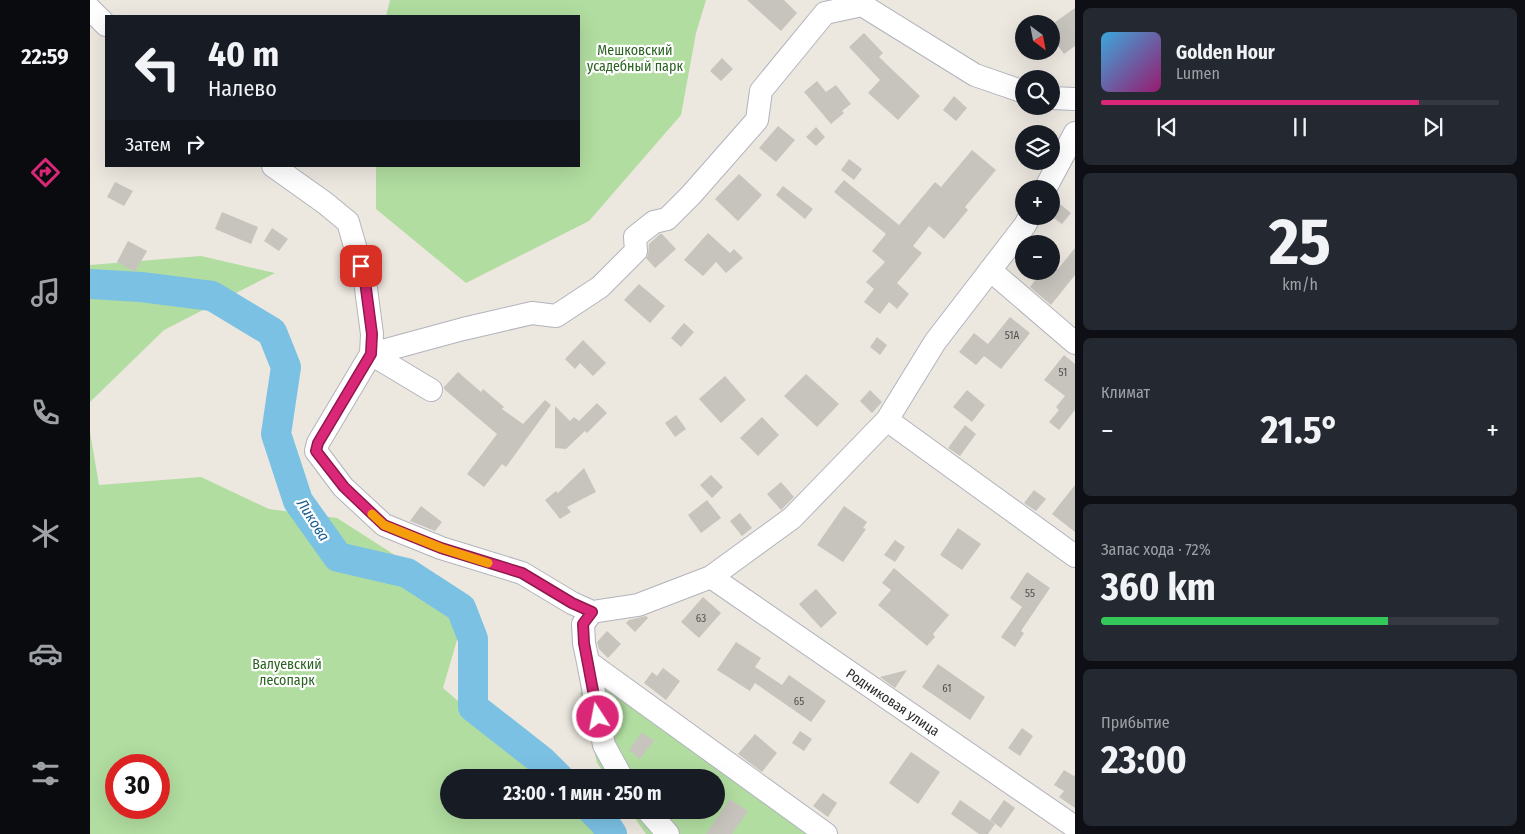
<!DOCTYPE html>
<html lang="ru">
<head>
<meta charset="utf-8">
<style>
	body { margin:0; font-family:"Fira Sans Condensed",sans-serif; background:#242831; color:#f1f3f6; height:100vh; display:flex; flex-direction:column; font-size:19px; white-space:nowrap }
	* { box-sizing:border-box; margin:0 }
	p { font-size:16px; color:#9ea1a6 }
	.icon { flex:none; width:28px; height:28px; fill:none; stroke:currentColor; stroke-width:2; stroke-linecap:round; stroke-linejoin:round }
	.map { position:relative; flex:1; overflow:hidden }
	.sheet { display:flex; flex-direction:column; gap:8px; padding:8px; background:#0d0f14; width:450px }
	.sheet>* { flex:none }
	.banner { position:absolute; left:15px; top:15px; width:475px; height:152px; border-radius:0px; box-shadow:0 5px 20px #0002; background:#171b24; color:#f1f3f6; overflow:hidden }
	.needle { width:32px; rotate:148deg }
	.tools { position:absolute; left:925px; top:15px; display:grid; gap:10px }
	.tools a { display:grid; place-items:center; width:45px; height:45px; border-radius:50%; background:#171b24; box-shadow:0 5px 20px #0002; font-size:25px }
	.speed { position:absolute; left:15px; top:754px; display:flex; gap:10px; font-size:25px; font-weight:700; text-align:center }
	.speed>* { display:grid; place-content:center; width:65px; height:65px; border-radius:50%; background:#171b24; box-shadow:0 5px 20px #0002; line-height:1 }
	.speed .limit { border:8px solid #d22; background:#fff; color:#111 }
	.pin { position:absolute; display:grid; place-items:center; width:42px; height:42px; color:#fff; margin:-21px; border-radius:10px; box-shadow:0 2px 8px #0006 }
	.me { position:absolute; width:55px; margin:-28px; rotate:349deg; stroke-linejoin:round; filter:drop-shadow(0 0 4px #0008) }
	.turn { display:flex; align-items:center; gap:18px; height:105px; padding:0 20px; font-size:22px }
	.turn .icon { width:65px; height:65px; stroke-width:2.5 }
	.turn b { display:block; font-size:35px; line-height:42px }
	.then { display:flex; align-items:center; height:48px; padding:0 20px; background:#0003; gap:10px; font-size:19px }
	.big { font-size:38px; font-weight:700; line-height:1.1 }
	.sheet .card { flex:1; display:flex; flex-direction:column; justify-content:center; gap:8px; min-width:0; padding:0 18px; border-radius:8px; background:#242831 }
	.sheet .dial { align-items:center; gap:0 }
	.dial b { font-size:65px; line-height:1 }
	.song { display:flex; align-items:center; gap:15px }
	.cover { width:60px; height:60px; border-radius:8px; background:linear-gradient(135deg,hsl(200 70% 55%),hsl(320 70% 35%)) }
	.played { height:5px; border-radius:2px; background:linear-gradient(90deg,#db2777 80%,#363941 80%) }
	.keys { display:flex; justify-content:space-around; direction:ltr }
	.heat { display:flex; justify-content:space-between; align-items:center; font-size:28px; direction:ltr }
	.charge { height:8px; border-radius:4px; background:linear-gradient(90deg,#34c759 72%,#363941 0) }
	.trip { position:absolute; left:350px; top:769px; width:285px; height:50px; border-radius:25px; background:#171b24; box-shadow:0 5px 20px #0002; font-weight:700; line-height:50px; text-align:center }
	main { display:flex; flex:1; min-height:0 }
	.dock { display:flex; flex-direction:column; width:90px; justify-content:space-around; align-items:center; background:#090b0e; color:#9ea1a6 }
	.dock .icon { width:35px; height:35px }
	.dock .selected { color:#db2777 }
	.dock b { font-size:22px; color:#f1f3f6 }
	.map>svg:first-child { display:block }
	.green { fill:#b1dda0; fill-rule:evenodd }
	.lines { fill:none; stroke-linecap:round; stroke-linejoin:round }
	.river { stroke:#7bc1e4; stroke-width:30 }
	.building { fill:#c7c4be }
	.minor-casing { stroke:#b2b4bd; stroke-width:24 }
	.minor { stroke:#fff; stroke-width:22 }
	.route-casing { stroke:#8e194d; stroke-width:12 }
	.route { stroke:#db2777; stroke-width:9 }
	.slow { stroke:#f59e0b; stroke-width:9 }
	.labels { text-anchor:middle; stroke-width:4.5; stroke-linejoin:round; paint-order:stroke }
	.number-label { font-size:11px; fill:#525150 }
	.park-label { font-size:14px; fill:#2a6221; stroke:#fff }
	.street-label { font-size:14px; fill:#2b2b2b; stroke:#fff }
	.water-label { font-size:15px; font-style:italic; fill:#1a5f91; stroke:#fff }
</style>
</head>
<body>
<main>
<nav class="dock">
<b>22:59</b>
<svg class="icon selected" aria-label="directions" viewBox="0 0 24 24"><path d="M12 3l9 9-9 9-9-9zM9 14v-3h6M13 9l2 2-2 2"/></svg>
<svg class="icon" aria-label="music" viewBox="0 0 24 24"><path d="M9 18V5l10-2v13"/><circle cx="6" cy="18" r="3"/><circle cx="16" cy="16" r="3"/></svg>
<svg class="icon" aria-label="phone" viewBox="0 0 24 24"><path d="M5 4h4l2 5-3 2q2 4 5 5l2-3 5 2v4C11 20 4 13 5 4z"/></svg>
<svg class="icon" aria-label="climate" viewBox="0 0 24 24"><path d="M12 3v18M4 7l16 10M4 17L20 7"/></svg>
<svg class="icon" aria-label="car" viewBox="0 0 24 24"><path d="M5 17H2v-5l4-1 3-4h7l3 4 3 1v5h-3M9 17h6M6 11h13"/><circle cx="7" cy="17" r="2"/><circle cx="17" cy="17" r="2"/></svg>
<svg class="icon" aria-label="filters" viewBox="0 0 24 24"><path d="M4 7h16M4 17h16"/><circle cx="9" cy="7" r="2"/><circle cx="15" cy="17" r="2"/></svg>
</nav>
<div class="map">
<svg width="985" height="834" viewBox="0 0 985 834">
	<rect width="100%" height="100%" fill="#ece7df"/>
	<path class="green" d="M300,0H616L606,33L591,115L499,221L376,283L286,209V166H489V16H296Z
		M111,256L185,273L74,330L0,402V265Z
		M0,432L9,485L111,477L179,509L247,518L378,602L353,688L406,734L463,777L359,778V810H493L512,834H0ZM26,765H69V808H26Z
		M514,675L733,834H556L539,810H626V778L517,777L507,763L490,693Z"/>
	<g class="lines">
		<path class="river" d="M0,284L51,287L122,296L182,332L196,367L186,434L208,501L248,557L317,573L371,608L383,639V707L452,761L469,778
			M502,810L514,822L522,834"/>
	</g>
	<path class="building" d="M657,0H694L707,13L691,31Z
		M985,8V46L974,54L961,36V25Z
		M774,33L793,53L789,57L830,96L808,120L778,93L790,80L759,47Z
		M632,58L643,69L631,81L620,71Z
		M727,81L736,92L746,85L761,104L752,111L754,113L741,124L714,92Z
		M864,96L877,108L866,121L853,110Z
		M688,126L705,140L686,162L669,148Z
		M726,127L735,137L726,146L716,137Z
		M882,150L906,170L875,207L878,210L854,239L839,226L823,246L832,253L807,283L819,294L807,309L799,302L790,314L774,302L784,289L776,282L795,262L782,251L796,234L744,192L754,180L809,225L845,182L851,187Z
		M759,159L772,169L764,180L751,170Z
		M649,174L672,195L648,221L625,199Z
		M25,182L43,191L34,206L17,197Z
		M693,186L723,209L715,219L686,195Z
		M970,204L981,213L972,224L961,216Z
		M132,212L168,227L161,244L125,229Z
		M182,228L198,239L189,251L174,241Z
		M618,233L640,253L644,249L653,258L636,273L626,262L613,276L594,260Z
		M570,234H572L586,249L565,268L556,258L558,255L559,244Z
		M38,241L57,251L45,272L27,262Z
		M985,248V275L961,305L940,287L946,279L936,271H961V264L968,269Z
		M549,284L575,306L560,323L534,300Z
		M920,317L940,333L911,369L894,356L886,365L869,352L884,333L898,344Z
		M594,323L604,332L591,347L581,338Z
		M787,337L797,345L790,355L780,347Z
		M493,340L516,363L503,376L490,363L485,369L475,359Z
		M974,355L985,364V410L969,430L959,422L969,410L966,407L975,396L954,380Z
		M368,372L391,392L393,389L414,407L412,409L433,424L455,400L461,405L416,467L412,464L394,487L377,474L407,434L354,389V387Z
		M716,374L749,404L727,427L694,396Z
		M635,376L656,400L631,423L609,399Z
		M780,390L792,402L782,413L770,401Z
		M877,390L895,405L882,422L863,407Z
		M507,403L517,413L497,433L495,431L476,449L465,448V406L480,421L484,417L489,421Z
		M586,415L596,429L585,437L575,423Z
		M672,417L689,435L668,456L650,438Z
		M875,425L886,434L870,456L858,448Z
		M494,468L506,492L477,507L481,512L470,519L455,500L466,491L468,493Z
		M621,475L633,487L622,498L610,485Z
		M691,482L704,497L691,510L677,494Z
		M985,485V532L962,514Z
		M944,490L956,499L946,511L934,503Z
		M617,500L631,518L611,533L598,515Z
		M331,506L352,522L345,531L320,521Z
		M754,506L777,522L773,528L776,529L753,562L727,545Z
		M650,513L662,528L652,536L640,521Z
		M868,528L891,544L872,570L850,555Z
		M805,540L815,547L805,562L794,555Z
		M804,568L859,615L843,634L845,637L837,646L788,605L801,590L792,583Z
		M937,572L960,588L931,631L934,633L925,647L911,637L932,607L920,598Z
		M726,589L747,613L731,628L709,604Z
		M613,597L631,613L609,638L591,622Z
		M556,616L558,618L545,632L536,623L539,620Z
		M517,631L531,644L518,658L509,649L507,642Z
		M646,642L671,658L665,667L692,685L699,675L736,701L721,722L665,683L660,691L627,670Z
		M848,664L895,697L880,720L832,687Z
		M573,668L590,681L576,700L554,683L562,672L567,676Z
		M817,670L805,688L790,677Z
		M932,728L943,736L930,756L918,748Z
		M710,731L722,739L714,751L702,743Z
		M552,732L564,741L550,759L539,750Z
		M665,734L687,753L672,772L648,754Z
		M821,752L850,772L828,804L799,783Z
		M974,770L984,776L985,775V808L969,797L974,791L964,785Z
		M733,793L747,803L738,817L723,806Z
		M640,799L658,811L642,834H616Z
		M870,800L905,824L898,834H889L861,814Z
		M914,800L925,808L911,828L900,820Z"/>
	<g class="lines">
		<g class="minor-casing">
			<path id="minor" d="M0,9L16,25
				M961,98L985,99
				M183,166L235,203L258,222L275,281L282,334L281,354L228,443L226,451L253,487L294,525L351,548L432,573L482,603L502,612L548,605L621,577L702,518L797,420L845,342L935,225L940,216
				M955,189L985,133
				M900,270L985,343
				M281,354L373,329L442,313L466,316L510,287L546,251L545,237L564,222L577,219L601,195L667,120L671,91L735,13L772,5L885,75L934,92
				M281,354L341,390
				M797,420L985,556
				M621,577L985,827
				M502,612L493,624L494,643L498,662L736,834
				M498,662L514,745L532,778
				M557,810L578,834"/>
		</g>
		<use href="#minor" class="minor"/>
	</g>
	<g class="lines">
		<g class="route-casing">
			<path id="route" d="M271,266L275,281L282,334L281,354L228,443L226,451L254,487L294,525L351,548L432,573L482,603L502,612L493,624L494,643L508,717"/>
		</g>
		<use href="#route" class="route"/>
		<path class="slow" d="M282,514L294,525L351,548L398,563"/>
	</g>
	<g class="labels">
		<g class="number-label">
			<text x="922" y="339">51А</text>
			<text x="973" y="376">51</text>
			<text x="940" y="597">55</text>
			<text x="611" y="622">63</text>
			<text x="857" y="692">61</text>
			<text x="709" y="705">65</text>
		</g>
		<g class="park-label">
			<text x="545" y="55">Мешковский<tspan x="545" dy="16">усадебный парк</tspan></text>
			<text x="197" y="669">Валуевский<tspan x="197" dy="16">лесопарк</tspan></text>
		</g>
		<g class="street-label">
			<text transform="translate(803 702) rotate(34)" y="5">Родниковая улица</text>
		</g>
		<g class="water-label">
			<text transform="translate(223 520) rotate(57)" y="5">Ликова</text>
		</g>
	</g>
</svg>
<div class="tools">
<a><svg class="needle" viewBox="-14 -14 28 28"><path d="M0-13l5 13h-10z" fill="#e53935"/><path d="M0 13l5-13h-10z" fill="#9ea1a6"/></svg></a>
<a><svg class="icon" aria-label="search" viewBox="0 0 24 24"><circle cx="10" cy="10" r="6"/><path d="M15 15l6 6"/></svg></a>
<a><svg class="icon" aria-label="layers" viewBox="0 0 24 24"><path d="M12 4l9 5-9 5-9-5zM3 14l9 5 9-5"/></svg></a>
<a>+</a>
<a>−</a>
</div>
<div class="speed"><div class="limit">30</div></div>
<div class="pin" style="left:271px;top:266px;background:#d93025"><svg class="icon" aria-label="arrive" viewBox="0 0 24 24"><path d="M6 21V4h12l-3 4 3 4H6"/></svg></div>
<svg class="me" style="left:508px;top:717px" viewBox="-20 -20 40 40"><circle r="17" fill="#db2777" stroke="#fff" stroke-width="3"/><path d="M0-11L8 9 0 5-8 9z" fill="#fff"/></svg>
<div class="trip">23:00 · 1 мин · 250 m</div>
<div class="banner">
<div class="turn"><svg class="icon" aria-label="left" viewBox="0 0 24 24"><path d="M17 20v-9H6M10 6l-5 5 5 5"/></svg><div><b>40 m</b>Налево</div></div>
<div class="then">Затем<svg class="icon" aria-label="right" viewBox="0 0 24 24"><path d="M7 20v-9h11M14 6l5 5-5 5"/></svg></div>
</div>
</div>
<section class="sheet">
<div class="card">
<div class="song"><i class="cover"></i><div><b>Golden Hour</b><p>Lumen</p></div></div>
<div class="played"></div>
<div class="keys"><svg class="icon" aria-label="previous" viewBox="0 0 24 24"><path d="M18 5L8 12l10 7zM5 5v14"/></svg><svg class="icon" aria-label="pause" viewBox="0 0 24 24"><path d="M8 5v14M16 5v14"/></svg><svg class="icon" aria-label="next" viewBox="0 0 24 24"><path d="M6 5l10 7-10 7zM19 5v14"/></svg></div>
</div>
<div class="card dial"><b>25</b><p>km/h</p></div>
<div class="card"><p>Климат</p>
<div class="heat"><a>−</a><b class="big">21.5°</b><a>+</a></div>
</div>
<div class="card"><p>Запас хода · 72%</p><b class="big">360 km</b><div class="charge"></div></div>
<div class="card"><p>Прибытие</p><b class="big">23:00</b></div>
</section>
</main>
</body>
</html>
